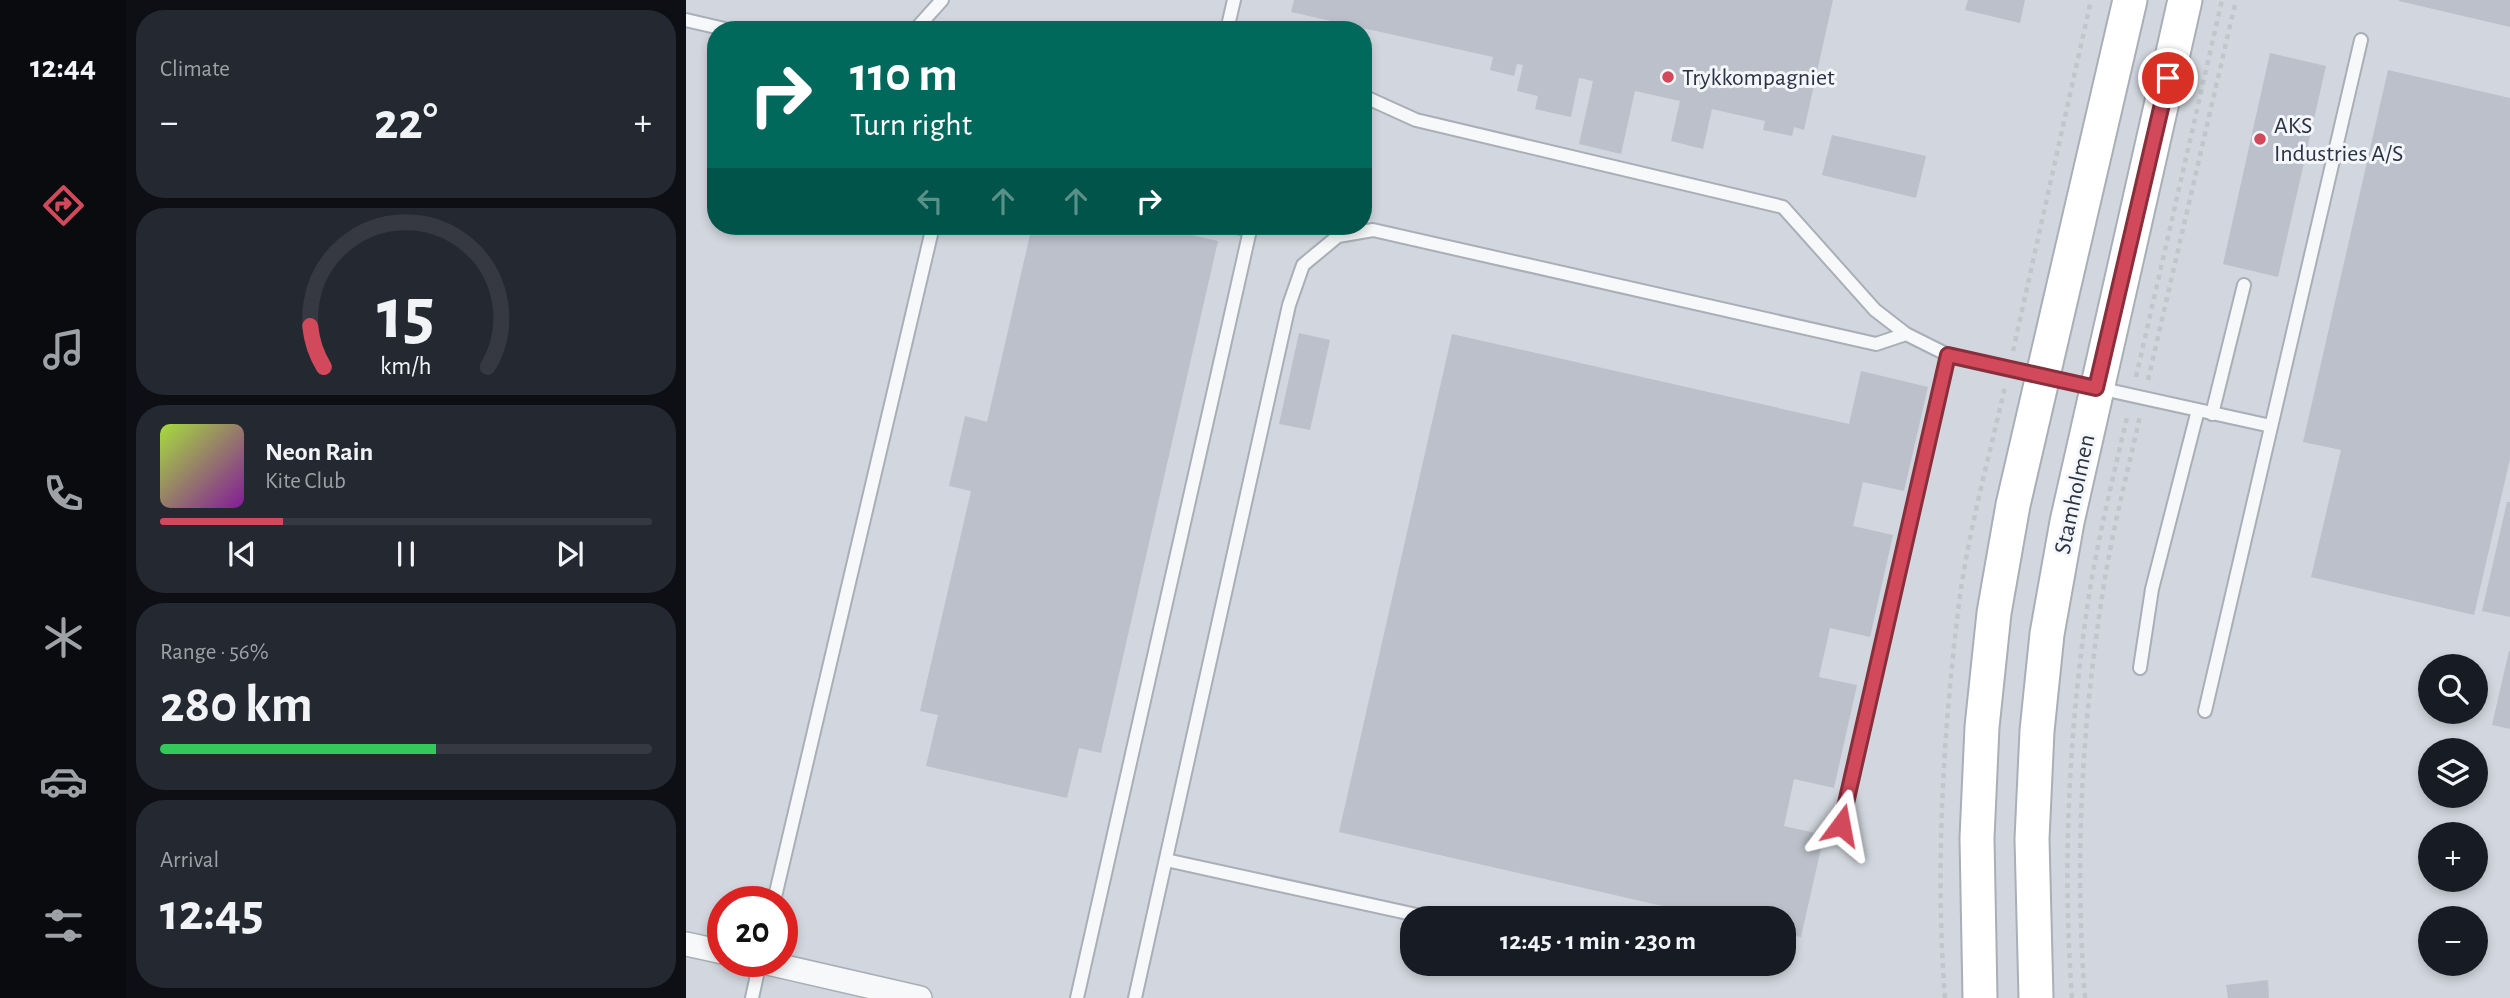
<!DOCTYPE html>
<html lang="en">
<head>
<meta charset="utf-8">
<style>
	body { margin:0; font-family:"Alegreya Sans",sans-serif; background:#242831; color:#f1f3f6; height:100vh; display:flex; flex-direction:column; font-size:26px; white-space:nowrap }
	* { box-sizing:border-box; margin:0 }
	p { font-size:23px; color:#9ea1a6 }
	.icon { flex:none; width:38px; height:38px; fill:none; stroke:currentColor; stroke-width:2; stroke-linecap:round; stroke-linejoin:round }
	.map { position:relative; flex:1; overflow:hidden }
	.side { display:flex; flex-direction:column; gap:10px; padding:10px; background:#0d0f14; width:560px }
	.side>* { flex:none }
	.guide { position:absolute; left:21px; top:21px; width:665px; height:214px; border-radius:28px; box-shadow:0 4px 10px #0003; background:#00695c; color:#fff; overflow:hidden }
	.tools { position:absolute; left:1732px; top:654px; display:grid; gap:14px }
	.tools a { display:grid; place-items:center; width:70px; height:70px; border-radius:50%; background:#171b24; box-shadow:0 4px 10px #0003; font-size:35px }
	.speed { position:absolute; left:21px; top:886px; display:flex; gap:14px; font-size:35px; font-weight:700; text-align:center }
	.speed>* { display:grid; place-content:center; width:91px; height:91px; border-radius:50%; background:#171b24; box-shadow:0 4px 10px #0003; line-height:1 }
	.speed .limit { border:10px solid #d22; background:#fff; color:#111 }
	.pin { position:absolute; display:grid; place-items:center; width:60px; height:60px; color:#fff; margin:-30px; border:4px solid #fff; border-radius:50%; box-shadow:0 2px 7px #0007 }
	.me { position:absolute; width:77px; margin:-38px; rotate:13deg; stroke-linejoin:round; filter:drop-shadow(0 0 5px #0008) }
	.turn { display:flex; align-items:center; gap:24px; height:147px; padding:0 28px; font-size:32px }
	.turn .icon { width:91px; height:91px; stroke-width:2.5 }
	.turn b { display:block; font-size:49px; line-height:60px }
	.lanes { display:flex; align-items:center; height:66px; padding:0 28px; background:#0003; justify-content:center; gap:35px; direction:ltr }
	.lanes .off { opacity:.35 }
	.big { font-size:52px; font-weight:700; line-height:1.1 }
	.side .widget { flex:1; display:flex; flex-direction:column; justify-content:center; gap:10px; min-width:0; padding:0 24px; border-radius:28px; background:#242831 }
	.side .dial { align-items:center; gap:0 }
	.dial svg { height:182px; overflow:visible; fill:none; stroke:#363941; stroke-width:7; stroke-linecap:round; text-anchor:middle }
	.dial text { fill:#f1f3f6; stroke:none }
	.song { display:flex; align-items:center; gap:21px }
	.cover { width:84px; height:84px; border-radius:10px; background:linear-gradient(135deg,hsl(80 70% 55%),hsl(290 70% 35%)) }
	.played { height:7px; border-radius:4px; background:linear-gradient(90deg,#d1495b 25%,#363941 25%) }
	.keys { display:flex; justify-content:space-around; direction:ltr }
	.heat { display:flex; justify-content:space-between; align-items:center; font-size:38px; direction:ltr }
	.charge { height:10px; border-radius:5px; background:linear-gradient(90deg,#34c759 56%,#363941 0) }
	.trip { position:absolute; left:714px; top:906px; width:396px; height:70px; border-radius:28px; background:#171b24; box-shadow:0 4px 10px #0003; font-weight:700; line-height:70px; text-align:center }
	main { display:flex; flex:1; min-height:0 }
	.tabs { display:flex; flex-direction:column; width:126px; justify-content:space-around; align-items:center; background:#090b0e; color:#9ea1a6 }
	.tabs .icon { width:49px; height:49px }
	.tabs .on { color:#d1495b }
	.tabs b { font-size:32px; color:#f1f3f6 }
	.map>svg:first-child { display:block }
	.built { fill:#d2d6de; fill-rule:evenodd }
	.building { fill:#bbc0ca }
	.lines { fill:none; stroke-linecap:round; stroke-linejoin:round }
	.lane-casing { stroke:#a9aeb7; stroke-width:16 }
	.street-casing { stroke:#a9aeb7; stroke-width:26 }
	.secondary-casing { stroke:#a9aeb7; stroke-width:37 }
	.path { stroke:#c2c5cb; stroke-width:4.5; stroke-dasharray:5 5; stroke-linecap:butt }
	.lane { stroke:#f7f8fa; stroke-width:12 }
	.street { stroke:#f7f8fa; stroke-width:23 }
	.secondary { stroke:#fff; stroke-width:33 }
	.route-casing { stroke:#882f3b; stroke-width:18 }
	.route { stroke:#d1495b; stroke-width:12 }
	.poi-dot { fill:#d1495b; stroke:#f4f6f9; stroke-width:2.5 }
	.labels { text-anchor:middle; stroke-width:6; stroke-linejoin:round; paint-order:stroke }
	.poi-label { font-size:24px; fill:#2b3445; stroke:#f4f6f9; text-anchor:start }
	.street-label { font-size:24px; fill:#2b3445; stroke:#f4f6f9 }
</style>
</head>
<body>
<main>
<nav class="tabs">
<b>12:44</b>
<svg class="icon on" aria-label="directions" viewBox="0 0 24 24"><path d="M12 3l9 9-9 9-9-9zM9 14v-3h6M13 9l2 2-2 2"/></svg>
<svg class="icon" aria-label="music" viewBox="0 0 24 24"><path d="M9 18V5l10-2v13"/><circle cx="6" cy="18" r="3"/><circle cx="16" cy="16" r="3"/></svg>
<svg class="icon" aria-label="phone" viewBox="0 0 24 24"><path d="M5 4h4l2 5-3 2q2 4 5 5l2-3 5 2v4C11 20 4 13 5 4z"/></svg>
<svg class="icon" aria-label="climate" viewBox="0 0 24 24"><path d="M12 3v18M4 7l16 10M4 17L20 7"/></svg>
<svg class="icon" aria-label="car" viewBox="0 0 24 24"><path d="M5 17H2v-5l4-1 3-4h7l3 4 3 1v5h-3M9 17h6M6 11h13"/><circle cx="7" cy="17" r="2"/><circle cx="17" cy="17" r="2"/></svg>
<svg class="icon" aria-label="filters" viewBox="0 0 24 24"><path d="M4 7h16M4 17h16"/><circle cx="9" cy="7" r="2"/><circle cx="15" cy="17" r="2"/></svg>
</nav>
<section class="side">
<div class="widget"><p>Climate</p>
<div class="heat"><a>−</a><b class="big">22°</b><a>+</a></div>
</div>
<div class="widget dial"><svg viewBox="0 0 100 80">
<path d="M14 69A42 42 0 1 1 86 69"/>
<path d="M14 69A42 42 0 0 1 8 51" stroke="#d1495b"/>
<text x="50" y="56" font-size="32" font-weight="700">15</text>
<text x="50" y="72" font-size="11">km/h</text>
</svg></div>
<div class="widget">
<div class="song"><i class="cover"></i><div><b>Neon Rain</b><p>Kite Club</p></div></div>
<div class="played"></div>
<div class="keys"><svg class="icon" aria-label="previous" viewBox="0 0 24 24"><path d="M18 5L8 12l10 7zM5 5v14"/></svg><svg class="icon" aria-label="pause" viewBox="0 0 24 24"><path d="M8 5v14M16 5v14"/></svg><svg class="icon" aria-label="next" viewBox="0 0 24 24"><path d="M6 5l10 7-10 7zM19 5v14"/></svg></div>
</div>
<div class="widget"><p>Range · 56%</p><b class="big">280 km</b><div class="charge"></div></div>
<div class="widget"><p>Arrival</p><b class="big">12:45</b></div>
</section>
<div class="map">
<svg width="1824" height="998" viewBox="0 0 1824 998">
	<rect width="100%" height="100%" fill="#e4e7ec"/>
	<path class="built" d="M0,0H1824V998H0ZM30,30H677V226H30ZM1745,667H1790V712H1745ZM1745,751H1790V796H1745ZM1745,835H1790V880H1745ZM37,901H96V961H37ZM726,919H1097V964H726ZM1745,919H1790V964H1745Z"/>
	<path class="building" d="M608,0H1147L1118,130L1108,127L1106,136L1077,130L1079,121L1026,109L1017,149L985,141L994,101L949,91L935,154L893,144L907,81L893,78L885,117L849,109L852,96L831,91L837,65L831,64L828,76L804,70L807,57L605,12Z
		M1282,0H1339L1334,23L1279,10Z
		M1713,0H1824V27L1713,1Z
		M1584,53L1640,66L1592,277L1537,264Z
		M1702,70L1824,98V459L1788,615L1625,577L1655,450L1617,442Z
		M1146,135L1240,156L1230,198L1136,175Z
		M346,226H466L532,241L415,753L393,748L381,798L240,766L252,715L234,711L285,491L263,486L279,416L301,422Z
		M613,333L644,340L624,430L593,424Z
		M766,334L1163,424L1175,371L1242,387L1218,491L1177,482L1167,526L1207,535L1184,637L1144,628L1133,677L1171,685L1148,788L1108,779L1098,826L1138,835L1115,937L1097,933V919H1033L653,832Z
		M1821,502H1824V617L1796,611Z
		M1823,651H1824V729L1806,725Z
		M1582,980L1583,998H1542L1540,985Z"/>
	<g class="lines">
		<g class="lane-casing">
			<path id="lane" d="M0,20L43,30
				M229,30L256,0
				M541,30L548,0
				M677,96L730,120L1097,207L1189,310L1220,334L1262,355L1585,426
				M1526,414L1558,285
				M1454,668L1466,589L1512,410
				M1519,711L1675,40
				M1155,825L1262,355
				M480,860L749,919
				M88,901L247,226
				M958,964L963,965
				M66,998L74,961
				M391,998L564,230L545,226
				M449,998L603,305L617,265L652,236L687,230L1190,344L1220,334"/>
		</g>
		<g class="street-casing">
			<path id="street" d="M0,944L37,952
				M73,961L234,998"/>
		</g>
		<g class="secondary-casing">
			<path id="secondary" d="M1294,998L1291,838L1296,727L1308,613L1327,505L1444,0
				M1350,998L1346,839L1351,731L1361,634L1381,522L1499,0"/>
		</g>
		<path class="path" d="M1327,351L1405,0
			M1450,377L1536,0
			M1462,380L1550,0
			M1259,998C1249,872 1257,737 1272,611C1281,536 1302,461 1319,387
			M1386,998C1376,864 1383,728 1403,595C1413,534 1428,473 1442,413
			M1399,998C1388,858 1396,717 1419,578C1428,524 1442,470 1454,416"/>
		<use href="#lane" class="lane"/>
		<use href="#street" class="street"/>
		<use href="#secondary" class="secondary"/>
	</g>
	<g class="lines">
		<g class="route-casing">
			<path id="route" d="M1155,825L1262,355L1410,388L1482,78"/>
		</g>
		<use href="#route" class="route"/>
	</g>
	<g class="poi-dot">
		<circle cx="982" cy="77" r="7"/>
		<circle cx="1574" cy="139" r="7"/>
	</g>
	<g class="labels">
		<g class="poi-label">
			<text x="996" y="85">Trykkompagniet</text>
			<text x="1588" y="133">AKS<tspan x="1588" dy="28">Industries A/S</tspan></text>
		</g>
		<g class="street-label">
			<text transform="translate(1388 494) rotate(-78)" y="8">Stamholmen</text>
		</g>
	</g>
</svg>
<div class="tools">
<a><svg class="icon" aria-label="search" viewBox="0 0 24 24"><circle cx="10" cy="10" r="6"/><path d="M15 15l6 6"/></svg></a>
<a><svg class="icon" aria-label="layers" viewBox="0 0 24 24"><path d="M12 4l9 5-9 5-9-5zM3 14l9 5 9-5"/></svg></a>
<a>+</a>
<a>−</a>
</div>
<div class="speed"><div class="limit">20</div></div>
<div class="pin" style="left:1482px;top:78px;background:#d93025"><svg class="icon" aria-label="arrive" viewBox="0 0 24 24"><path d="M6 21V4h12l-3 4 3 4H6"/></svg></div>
<svg class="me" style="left:1155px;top:825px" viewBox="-20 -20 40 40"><path d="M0-17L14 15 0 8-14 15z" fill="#d1495b" stroke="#fff" stroke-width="4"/></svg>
<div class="trip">12:45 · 1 min · 230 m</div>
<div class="guide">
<div class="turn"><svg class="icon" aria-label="right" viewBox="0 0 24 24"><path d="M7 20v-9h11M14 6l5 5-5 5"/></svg><div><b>110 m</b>Turn right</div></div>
<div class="lanes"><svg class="icon off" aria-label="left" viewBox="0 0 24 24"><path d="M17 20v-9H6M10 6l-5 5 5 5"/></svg><svg class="icon off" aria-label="ahead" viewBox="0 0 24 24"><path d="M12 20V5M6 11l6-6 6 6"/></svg><svg class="icon off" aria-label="ahead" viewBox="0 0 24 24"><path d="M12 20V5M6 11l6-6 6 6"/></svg><svg class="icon" aria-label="right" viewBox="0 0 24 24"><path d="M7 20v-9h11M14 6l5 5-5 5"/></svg></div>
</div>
</div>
</main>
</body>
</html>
